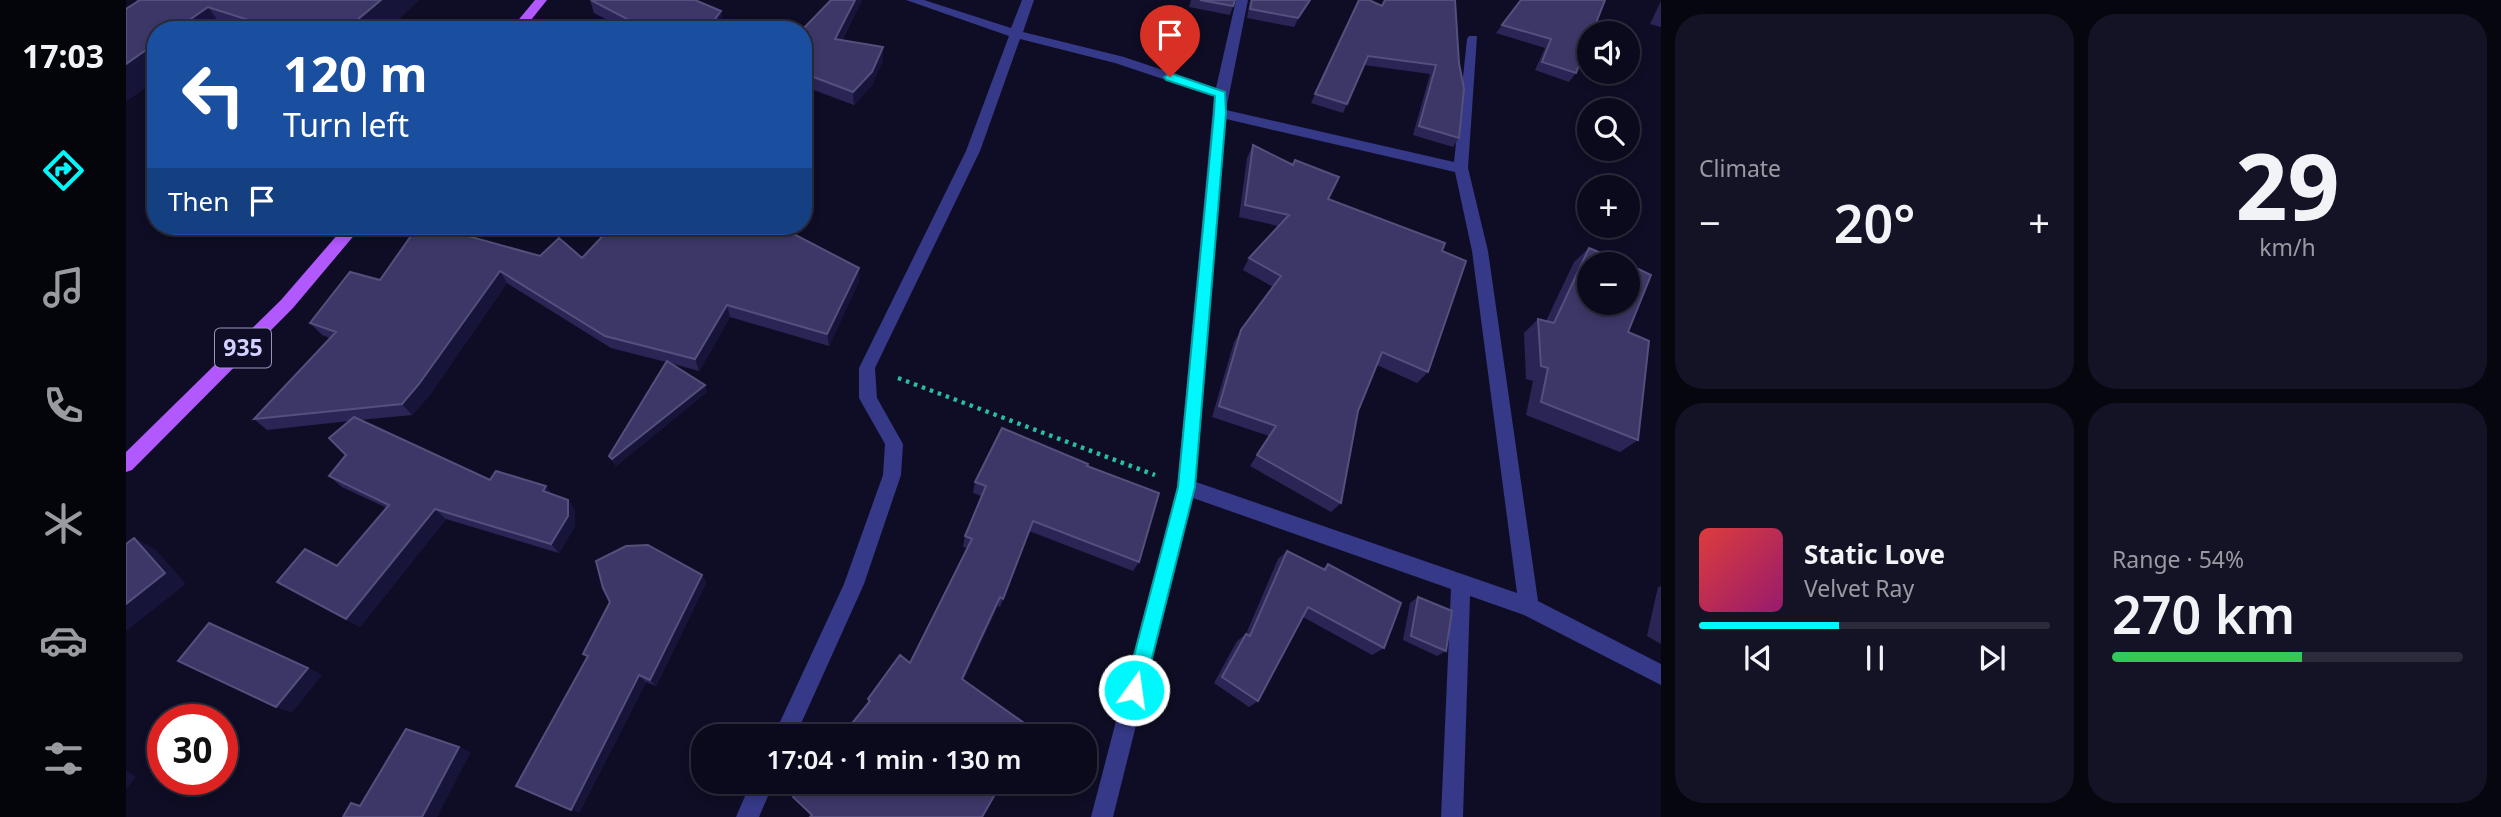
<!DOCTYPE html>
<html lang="en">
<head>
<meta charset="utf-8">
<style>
	body { margin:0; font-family:"Noto Sans",sans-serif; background:#141325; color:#f1f3f6; height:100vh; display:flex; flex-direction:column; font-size:26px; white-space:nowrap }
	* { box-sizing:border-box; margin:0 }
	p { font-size:23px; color:#9a9aa3 }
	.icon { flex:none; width:38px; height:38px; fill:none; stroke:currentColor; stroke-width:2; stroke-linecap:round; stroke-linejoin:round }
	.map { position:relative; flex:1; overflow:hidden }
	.panel { display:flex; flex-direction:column; gap:14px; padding:14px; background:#06060f; width:840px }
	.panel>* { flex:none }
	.hud { position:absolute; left:21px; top:21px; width:665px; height:214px; border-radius:28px; box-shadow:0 4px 10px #0003,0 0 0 2px #2b2b3b; background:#1a4fa0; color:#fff; overflow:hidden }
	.fabs { position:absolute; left:1451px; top:21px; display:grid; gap:14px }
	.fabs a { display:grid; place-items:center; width:63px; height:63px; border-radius:50%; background:#0b0a1c; box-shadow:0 4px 10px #0003,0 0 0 2px #2b2b3b; font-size:35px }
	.speed { position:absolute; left:21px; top:704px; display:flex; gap:14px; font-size:35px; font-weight:700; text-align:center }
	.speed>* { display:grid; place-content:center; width:91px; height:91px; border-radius:50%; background:#0b0a1c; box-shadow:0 4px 10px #0003,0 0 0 2px #2b2b3b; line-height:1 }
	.speed .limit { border:10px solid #d22; background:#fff; color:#111 }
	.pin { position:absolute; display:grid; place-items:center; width:60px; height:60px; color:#fff; margin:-72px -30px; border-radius:50% 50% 50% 0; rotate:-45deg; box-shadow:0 0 7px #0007 }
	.pin .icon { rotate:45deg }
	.me { position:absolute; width:77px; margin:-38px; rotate:14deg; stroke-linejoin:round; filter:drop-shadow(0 0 5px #0008) }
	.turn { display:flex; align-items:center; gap:24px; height:147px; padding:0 21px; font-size:32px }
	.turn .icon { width:91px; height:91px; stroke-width:2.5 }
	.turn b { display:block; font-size:49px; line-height:60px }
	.then { display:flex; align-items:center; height:66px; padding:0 21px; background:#0003; gap:14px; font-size:26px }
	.big { font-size:52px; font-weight:600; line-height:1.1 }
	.panel .widget { flex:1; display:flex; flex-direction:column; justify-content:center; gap:10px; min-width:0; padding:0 24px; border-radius:28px; background:#141325 }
	.panel .dial { align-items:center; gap:0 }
	.dial b { font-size:91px; line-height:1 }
	.song { display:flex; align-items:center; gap:21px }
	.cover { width:84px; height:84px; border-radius:10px; background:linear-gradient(135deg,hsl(0 70% 55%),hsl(320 70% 35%)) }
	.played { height:7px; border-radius:4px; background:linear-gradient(90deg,#00f8fc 40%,#2b2b3b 40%) }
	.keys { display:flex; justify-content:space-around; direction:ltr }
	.heat { display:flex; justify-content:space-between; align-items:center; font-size:38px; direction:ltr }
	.charge { height:10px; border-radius:5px; background:linear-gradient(90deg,#34c759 54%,#2b2b3b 0) }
	.panel .tiles { flex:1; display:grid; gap:14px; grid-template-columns:repeat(2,1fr) }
	.trip { position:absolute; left:565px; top:724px; width:406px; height:70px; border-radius:28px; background:#0b0a1c; box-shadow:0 4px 10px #0003,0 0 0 2px #2b2b3b; font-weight:600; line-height:70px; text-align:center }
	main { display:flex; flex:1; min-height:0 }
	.dock { display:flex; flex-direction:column; width:126px; justify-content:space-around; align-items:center; background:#04040b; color:#9a9aa3 }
	.dock .icon { width:49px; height:49px }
	.dock .current { color:#00f8fc }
	.dock b { font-size:32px; color:#f1f3f6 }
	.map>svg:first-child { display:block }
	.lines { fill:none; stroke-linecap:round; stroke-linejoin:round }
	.path { stroke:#26bea8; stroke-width:4.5; stroke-dasharray:3.5 5; stroke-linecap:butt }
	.minor { fill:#353987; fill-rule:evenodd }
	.major { fill:#b258ff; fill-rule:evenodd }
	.wall { fill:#2a2554 }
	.shaded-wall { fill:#171439 }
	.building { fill:#3c3766; stroke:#53507e; stroke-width:2 }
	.route { fill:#00f8fc; stroke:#00a1a4; stroke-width:2 }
	.labels { text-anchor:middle; stroke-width:7; stroke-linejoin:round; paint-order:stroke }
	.shield { fill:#0f0d25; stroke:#9896be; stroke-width:2 }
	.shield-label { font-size:23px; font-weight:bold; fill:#d2d1ff }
</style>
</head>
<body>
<main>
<nav class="dock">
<b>17:03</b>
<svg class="icon current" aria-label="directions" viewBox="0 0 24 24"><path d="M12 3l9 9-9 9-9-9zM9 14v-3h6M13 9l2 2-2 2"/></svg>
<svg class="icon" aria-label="music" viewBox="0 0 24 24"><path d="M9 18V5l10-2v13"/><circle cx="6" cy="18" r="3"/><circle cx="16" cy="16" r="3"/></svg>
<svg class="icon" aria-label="phone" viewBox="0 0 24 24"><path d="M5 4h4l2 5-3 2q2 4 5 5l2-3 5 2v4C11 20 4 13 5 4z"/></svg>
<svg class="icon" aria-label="climate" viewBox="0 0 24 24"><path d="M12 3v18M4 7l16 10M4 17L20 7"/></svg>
<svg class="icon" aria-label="car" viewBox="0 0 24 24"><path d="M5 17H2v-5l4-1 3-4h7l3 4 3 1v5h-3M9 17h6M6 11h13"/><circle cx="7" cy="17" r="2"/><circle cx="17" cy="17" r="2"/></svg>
<svg class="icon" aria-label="filters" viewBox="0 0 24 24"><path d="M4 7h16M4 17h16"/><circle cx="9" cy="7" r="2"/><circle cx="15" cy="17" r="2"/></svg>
</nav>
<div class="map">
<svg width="1535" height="817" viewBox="0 0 1535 817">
	<rect width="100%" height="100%" fill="#0f0d25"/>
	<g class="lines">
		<path class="path" d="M772,378L1029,475"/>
		<path class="minor" d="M780,0H798L885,28L896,0H908L897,32L998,57L1090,88L1110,0H1122L1100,110L1328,162L1341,39L1343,36H1351L1342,168L1362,251L1412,601L1535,664V685L1398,615L1344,596L1337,817H1315L1325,589L1067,498L987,817H965L1051,487L1088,96L989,63L894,39L854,151L749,368L751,398L777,444L775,475L738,584L669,737H647L718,584L757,475L759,444L733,398V368L840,151L883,36ZM1100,119L1329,172L1346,251L1391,593L1070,482Z
			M625,782H648L633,817H610Z"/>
		<path class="major" d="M409,0H421L397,30H384Z
			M219,226H236L167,308L6,470L0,472V452L155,300Z"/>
	</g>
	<path class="wall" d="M9,0H293L261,30H30V80L0,101V9L12,1Z
		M464,0L595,11L597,24L593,30H495L497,28L468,13Z
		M705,0H736L716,40L757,47V60L746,85L728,105L677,86V30Z
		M1065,0H1109L1104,15L1063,7Z
		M1124,0H1185L1168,27L1121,18Z
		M1233,0L1333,63V138L1327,147L1287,135L1304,74L1238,65L1217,113L1185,103Z
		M1479,0L1450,73L1443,82L1409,70L1419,48L1370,33L1376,25Z
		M1535,1V27L1524,24Z
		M1127,145L1202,199L1316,251L1302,372L1291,383L1251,365L1232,411L1215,503L1205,512L1124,466L1143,436L1086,417L1108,342L1115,330L1147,287L1117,270L1123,258L1152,226L1113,217L1121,158Z
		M665,233L733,281L703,346L604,317L573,371L544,363L579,385L581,392L490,466L483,456L540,362L485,348L381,283L303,396L286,415L234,420L364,480L420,486L426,495L442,500L449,510V526L433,553L320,519L234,627L151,582L211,566L261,508L216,487L203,476L220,455L223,421L141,430L128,419L204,338L196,335L184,323L254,280L414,256L456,258Z
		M1463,248L1502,332L1512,440L1494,452L1400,415L1407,381L1400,379L1398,333L1412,319L1420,321L1448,262Z
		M961,466L1013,562L1007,571L903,531L874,607L872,606L837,679L742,703V699L784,663L842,548L837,547L839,536L855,496L847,493L849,482Z
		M1161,551L1196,569L1202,564L1258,648L1246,655L1177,617L1132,701L1123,707L1088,683L1111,641L1120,634L1152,559Z
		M576,575L580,583L530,686L520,682L453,813L461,658L457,654Z
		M1535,586V644L1521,636L1532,587Z
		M1292,597L1320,651L1311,656L1277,640L1284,603Z"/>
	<path class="shaded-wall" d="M255,0H293L261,30H219Z
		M729,0H736L709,52V39Z
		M1184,0H1185L1168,27L1172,18Z
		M82,7L99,30H49Z
		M595,11L597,24L593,30H581Z
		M30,43V80L0,101V64Z
		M757,47V60L746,85L728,105L727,92Z
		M680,204L681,217L677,221V206Z
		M658,226H673L658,241L656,228Z
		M733,268V281L703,346L701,334Z
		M374,271L381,283L303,396L286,415L276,404Z
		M601,305L604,317L573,371L569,359Z
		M579,385L581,392L490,466L486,459Z
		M420,486L428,497L417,491Z
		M442,500L449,510V526L433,553L425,544Z
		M309,509L320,519L234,627L220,619Z
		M8,538L29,549L60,584L0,631V604Z
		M576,575L580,583L530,686L524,680Z
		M874,597L872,606L835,686L836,679Z
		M182,668L196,675L166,713L150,707Z
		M513,675L520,682L453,813L445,810Z
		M333,747L345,752L311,817H296Z
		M0,770L10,777L0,789Z"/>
	<path class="building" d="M14,0H255L219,30H154L82,7L49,30H30V43L0,64V9Z
		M465,0H569L595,11L581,30H495L507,22Z
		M705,0H729L709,39L757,47L746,72L727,92L677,73V30H676Z
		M1074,0H1109L1107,6Z
		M1126,0H1184L1172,18L1124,9Z
		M1233,0H1243L1256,6L1259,0H1329L1333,63L1338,89L1333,138L1293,126L1310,65L1242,56L1221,104L1189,94Z
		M1395,0H1479L1466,33H1463V40L1450,73L1416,62L1425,39L1376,25Z
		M1127,145L1167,165L1169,160L1213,177L1202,199L1319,243L1316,251L1340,261L1302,372L1256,352L1232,411L1215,503L1131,455L1150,426L1093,406L1115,330L1155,276L1123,258L1163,215L1119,205Z
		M292,226H306L414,256L433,238L456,258L486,226H658L656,228L733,268L701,334L601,305L569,359L479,336L374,271L293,384L276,404L128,419L210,332L184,323L224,272L254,280Z
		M1463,248L1501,264H1463V303H1502V264L1525,275L1502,332L1523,341L1512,440L1415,402L1422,368L1415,366L1412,319L1428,323Z
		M541,361L579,385L486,459L483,456Z
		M228,417L364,480L370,471L420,486L417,491L442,500V516L425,544L309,509L220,619L151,582L179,549L211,566L263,505L203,476L220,455L203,438Z
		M876,428L962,464L961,466L1033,493L1013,562L907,521L877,599L874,597L836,679L908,730L903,737H715L744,701L742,699L774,655L784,663L846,539L839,536L860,486L849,482Z
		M8,538L39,573L0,604V544Z
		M522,545L576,575L524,680L513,675L445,810L390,786L462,656L457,654L484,602L477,588L470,561L500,546Z
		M1161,551L1199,570L1202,564L1275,603L1258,648L1182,607L1132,701L1096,677L1120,634L1124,636Z
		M1292,597L1326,611L1320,651L1285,636Z
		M83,623L182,668L150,707L52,661Z
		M280,729L333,747L296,817H217L225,803L234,806Z
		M679,782H876L856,817H684L686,815L667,797Z"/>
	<path class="route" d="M1044,73L1099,92L1100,113L1069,487L1018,690L1015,697L1008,700L1001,697L999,690L1052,487L1088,113L1089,96L1040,80L1038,77Z"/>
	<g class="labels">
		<rect class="shield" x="89" y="328.5" width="56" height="39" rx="5"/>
		<g class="shield-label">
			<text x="117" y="356">935</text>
		</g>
	</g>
</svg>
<div class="fabs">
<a><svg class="icon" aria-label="sound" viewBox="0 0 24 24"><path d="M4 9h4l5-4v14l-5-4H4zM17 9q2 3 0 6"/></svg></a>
<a><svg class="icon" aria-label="search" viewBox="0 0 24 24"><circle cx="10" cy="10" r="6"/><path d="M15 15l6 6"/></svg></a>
<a>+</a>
<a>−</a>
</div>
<div class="speed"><div class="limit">30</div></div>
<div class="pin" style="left:1044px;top:77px;background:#d93025"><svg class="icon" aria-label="arrive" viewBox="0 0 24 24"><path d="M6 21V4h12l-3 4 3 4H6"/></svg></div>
<svg class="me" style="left:1008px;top:690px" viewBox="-20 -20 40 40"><circle r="17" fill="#00f8fc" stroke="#fff" stroke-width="3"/><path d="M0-11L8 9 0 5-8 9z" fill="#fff"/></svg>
<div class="trip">17:04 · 1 min · 130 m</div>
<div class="hud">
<div class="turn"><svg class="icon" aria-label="left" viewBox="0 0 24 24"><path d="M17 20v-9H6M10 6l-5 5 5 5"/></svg><div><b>120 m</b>Turn left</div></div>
<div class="then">Then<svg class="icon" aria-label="arrive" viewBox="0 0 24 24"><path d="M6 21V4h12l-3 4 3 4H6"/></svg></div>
</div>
</div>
<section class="panel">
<div class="tiles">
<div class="widget"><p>Climate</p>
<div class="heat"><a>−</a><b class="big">20°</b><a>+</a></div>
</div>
<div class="widget dial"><b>29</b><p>km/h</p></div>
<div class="widget">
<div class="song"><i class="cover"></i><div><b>Static Love</b><p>Velvet Ray</p></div></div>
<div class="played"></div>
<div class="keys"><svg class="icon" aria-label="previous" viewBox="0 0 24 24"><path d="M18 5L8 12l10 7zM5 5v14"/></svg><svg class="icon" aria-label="pause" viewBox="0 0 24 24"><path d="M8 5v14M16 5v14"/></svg><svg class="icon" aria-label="next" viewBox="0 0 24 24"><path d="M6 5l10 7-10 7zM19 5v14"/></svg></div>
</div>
<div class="widget"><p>Range · 54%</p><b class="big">270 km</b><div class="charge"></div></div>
</div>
</section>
</main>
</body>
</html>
